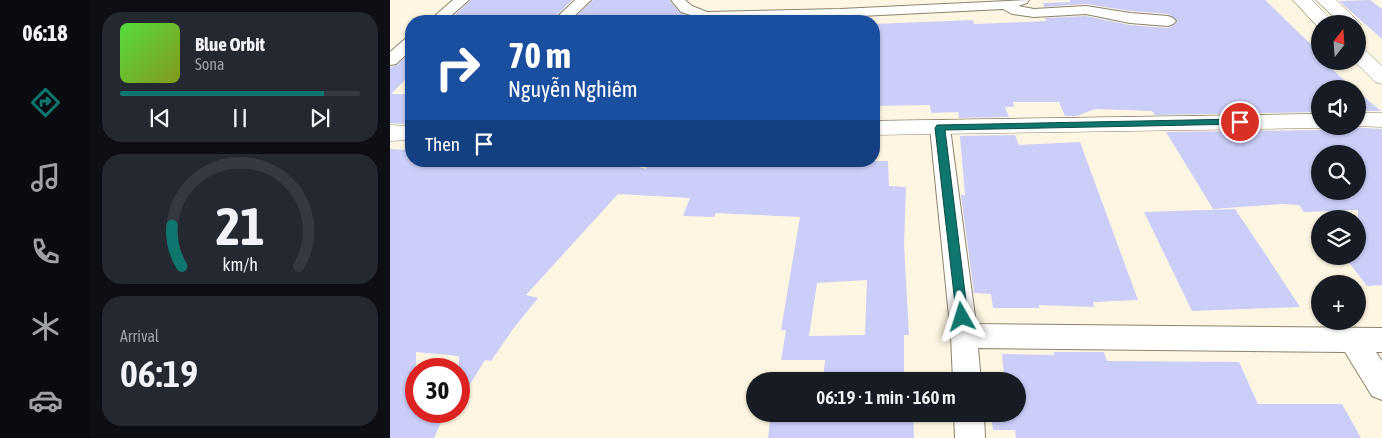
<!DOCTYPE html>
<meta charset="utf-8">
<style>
body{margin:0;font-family:"Asap Condensed",sans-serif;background:#242831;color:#f1f3f6;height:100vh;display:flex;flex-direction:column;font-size:19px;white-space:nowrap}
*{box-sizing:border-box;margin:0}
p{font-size:16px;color:#9ea1a6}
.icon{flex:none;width:28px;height:28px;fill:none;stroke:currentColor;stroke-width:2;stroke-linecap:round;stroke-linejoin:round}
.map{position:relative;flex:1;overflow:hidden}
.side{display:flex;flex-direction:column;gap:12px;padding:12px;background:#0d0f14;width:300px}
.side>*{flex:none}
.top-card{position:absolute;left:15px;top:15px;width:475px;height:152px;border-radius:20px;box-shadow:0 1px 4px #0004;background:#1a4fa0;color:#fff;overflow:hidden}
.needle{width:32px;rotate:17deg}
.fabs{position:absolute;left:921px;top:15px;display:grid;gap:10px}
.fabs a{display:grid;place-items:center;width:55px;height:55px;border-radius:50%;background:#171b24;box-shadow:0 1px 4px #0004;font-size:25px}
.speed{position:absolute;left:15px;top:358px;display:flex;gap:10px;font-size:25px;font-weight:700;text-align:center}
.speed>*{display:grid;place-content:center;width:65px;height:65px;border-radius:50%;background:#171b24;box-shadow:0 1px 4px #0004;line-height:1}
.speed .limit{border:8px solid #d22;background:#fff;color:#111}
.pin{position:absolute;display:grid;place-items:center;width:42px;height:42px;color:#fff;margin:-21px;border:2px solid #fff;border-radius:50%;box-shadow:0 1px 5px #0007}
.me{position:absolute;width:55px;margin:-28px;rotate:354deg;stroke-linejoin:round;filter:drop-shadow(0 0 4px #0008)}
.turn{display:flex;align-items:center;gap:18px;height:105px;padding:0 20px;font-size:22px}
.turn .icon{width:65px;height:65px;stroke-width:2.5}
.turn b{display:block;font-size:35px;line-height:42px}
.then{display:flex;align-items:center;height:48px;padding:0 20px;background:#0003;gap:10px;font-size:19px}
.big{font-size:38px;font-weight:600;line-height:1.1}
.side .widget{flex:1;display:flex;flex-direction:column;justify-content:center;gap:8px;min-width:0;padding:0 18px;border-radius:20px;background:#242831}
.side .dial{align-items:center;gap:0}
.dial svg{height:130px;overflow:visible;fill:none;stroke:#363941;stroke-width:7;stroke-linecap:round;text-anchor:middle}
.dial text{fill:#f1f3f6;stroke:none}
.song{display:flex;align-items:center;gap:15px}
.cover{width:60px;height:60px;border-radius:8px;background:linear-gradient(135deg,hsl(110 70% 55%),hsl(70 70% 35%))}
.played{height:5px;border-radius:2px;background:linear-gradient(90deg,#0f766e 85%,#363941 85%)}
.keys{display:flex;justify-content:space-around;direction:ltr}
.trip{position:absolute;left:356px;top:372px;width:280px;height:50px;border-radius:25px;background:#171b24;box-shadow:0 1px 4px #0004;font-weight:600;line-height:50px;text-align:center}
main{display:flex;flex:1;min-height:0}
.dock{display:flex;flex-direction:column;width:90px;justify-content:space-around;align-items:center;background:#090b0e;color:#9ea1a6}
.dock .icon{width:35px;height:35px}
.dock .on{color:#0f766e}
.dock b{font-size:22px;color:#f1f3f6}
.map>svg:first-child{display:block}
</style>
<main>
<nav class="dock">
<b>06:18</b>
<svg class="icon on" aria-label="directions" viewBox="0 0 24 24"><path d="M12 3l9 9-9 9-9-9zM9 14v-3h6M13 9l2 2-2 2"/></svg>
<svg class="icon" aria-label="music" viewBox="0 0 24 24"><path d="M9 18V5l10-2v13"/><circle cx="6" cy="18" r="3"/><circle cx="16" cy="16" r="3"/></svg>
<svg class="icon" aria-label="phone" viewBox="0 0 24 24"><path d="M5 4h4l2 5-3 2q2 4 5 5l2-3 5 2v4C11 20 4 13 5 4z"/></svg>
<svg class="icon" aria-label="climate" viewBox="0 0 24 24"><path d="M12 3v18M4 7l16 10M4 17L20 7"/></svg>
<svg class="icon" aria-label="car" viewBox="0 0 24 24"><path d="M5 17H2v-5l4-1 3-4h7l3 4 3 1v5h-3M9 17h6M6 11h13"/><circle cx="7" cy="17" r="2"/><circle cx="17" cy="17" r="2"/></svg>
</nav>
<section class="side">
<div class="widget">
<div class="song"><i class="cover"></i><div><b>Blue Orbit</b><p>Sona</p></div></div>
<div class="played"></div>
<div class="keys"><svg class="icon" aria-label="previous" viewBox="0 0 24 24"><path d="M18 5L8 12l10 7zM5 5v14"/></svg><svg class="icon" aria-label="pause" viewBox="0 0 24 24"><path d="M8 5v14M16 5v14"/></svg><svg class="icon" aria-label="next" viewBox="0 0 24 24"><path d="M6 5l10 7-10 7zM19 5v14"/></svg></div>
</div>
<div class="widget dial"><svg viewBox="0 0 100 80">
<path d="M14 69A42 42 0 1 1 86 69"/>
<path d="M14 69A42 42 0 0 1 8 44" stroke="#0f766e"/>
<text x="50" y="56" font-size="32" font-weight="700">21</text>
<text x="50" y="72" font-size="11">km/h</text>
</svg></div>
<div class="widget"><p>Arrival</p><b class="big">06:19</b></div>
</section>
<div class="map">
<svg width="992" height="438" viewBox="0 0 992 438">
<rect width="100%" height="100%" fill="#fef6e2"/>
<g fill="#cacef8" fill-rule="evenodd">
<path d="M81 0H182L161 21 59 20Z"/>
<path d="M203 0H279L290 13 301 17V21H181Z"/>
<path d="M680 0H875L930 53V61H933L964 89H930V112L765 115 762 111 705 109 687 116H675L669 102H623L624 107H615L619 117 569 118 568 112 541 113 540 105 484 106V24L583 20 584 24 657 21 655 18 696 16 740 25 778 28 784 25 788 21 778 14 740 11 696 4 654 7 653 3 680 2Z"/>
<path d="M980 0 992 9V39L949 1Z"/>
<path d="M21 52V74L1 94H21V119L17 124 0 123V67L7 65Z"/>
<path d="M968 92 991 111H968Z"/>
<path d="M939 126 992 129V285L977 286 954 256H968V210L914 212 909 205 892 204 823 209 776 132 930 130ZM930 154H968V191H930Z"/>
<path d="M625 135 629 145 690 142 748 300 703 302 704 307 649 305V308H603L601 294 584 293 571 195H575L570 136Z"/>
<path d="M0 149 21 150V161H225L256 169 260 161H498L499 186 516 187 514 245 519 335H514V378L520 377 521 381H433L435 360H391L396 330H391L410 217 326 213 324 217 293 216 300 198 228 194 136 295 148 298 123 329 101 361 95 360 69 402V356L26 352V411H56L44 438H0ZM477 280 475 335 419 336 427 283Z"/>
<path d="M845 209 872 249 910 307 802 311 754 212Z"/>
<path d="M664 352H714L717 361 849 362 868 404H952L971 438H626L625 430H603L601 414H628V381H598L597 376H614L612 354 664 355Z"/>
<path d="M381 414H523L524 438H378Z"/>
</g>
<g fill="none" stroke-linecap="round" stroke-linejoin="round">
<defs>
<g id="street">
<path d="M63 0H79L55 21H39Z"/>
<path d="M185 0H201L179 21H163Z"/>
<path d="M281 0H295L302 6 317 12 450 9 639 0 637 3 628 6 644 9 696 6 740 13 778 16 783 18 786 21 783 24 778 26 740 23 696 14 644 17 622 14 613 9 450 17 317 20 291 12Z"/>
<path d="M21 37V50L6 64 0 65V52L15 39Z"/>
<path d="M550 122 557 124 560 128 586 324 992 328V352H986L992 361V400L982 396 955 352 588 348 591 381H563L561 336 540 128 543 124Z"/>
<path d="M564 414H594L595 438H565Z"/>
</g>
<g id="secondary">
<path d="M903 0H922L945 24H930L929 28Z"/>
<path d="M926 0H946L971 24 968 28V24H951Z"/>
<path d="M968 48 975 50 992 66V84L985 82 964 61H968Z"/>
<path d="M968 113H992V127L964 126H968Z"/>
<path d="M930 114V126H937L930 128 484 135V121Z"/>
<path d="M0 125 21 126V140L0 141Z"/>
</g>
</defs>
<use href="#street" stroke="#8c836c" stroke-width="2"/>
<use href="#secondary" stroke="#8c836c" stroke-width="1"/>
<use href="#street" fill="#fff" fill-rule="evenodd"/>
<use href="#secondary" fill="#fff" fill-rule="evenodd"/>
</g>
<path fill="#0f766e" stroke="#0a4d48" d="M850 119 853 120V124L555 130 578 317 576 321 572 323 567 321 545 128 547 125Z"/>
</svg>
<div class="fabs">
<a><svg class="needle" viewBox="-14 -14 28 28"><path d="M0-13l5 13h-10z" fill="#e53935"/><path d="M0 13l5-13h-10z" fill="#9ea1a6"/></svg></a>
<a><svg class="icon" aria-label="sound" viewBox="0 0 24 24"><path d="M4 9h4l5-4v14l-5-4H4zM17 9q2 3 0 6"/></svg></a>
<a><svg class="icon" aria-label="search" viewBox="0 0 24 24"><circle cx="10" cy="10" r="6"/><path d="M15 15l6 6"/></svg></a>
<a><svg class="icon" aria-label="layers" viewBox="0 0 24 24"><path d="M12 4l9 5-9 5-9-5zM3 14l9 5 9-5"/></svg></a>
<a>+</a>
</div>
<div class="speed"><div class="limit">30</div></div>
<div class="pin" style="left:850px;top:122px;background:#d93025"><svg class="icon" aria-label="arrive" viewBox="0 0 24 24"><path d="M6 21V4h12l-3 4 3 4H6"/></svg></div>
<svg class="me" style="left:572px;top:317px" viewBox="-20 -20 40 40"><path d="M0-17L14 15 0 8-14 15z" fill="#0f766e" stroke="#fff" stroke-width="4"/></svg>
<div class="trip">06:19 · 1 min · 160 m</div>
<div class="top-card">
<div class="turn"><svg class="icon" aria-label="right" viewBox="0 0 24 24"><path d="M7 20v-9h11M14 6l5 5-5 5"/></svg><div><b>70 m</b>Nguyễn Nghiêm</div></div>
<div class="then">Then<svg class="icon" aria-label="arrive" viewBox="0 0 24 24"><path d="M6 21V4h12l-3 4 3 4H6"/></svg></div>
</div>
</div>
</main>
